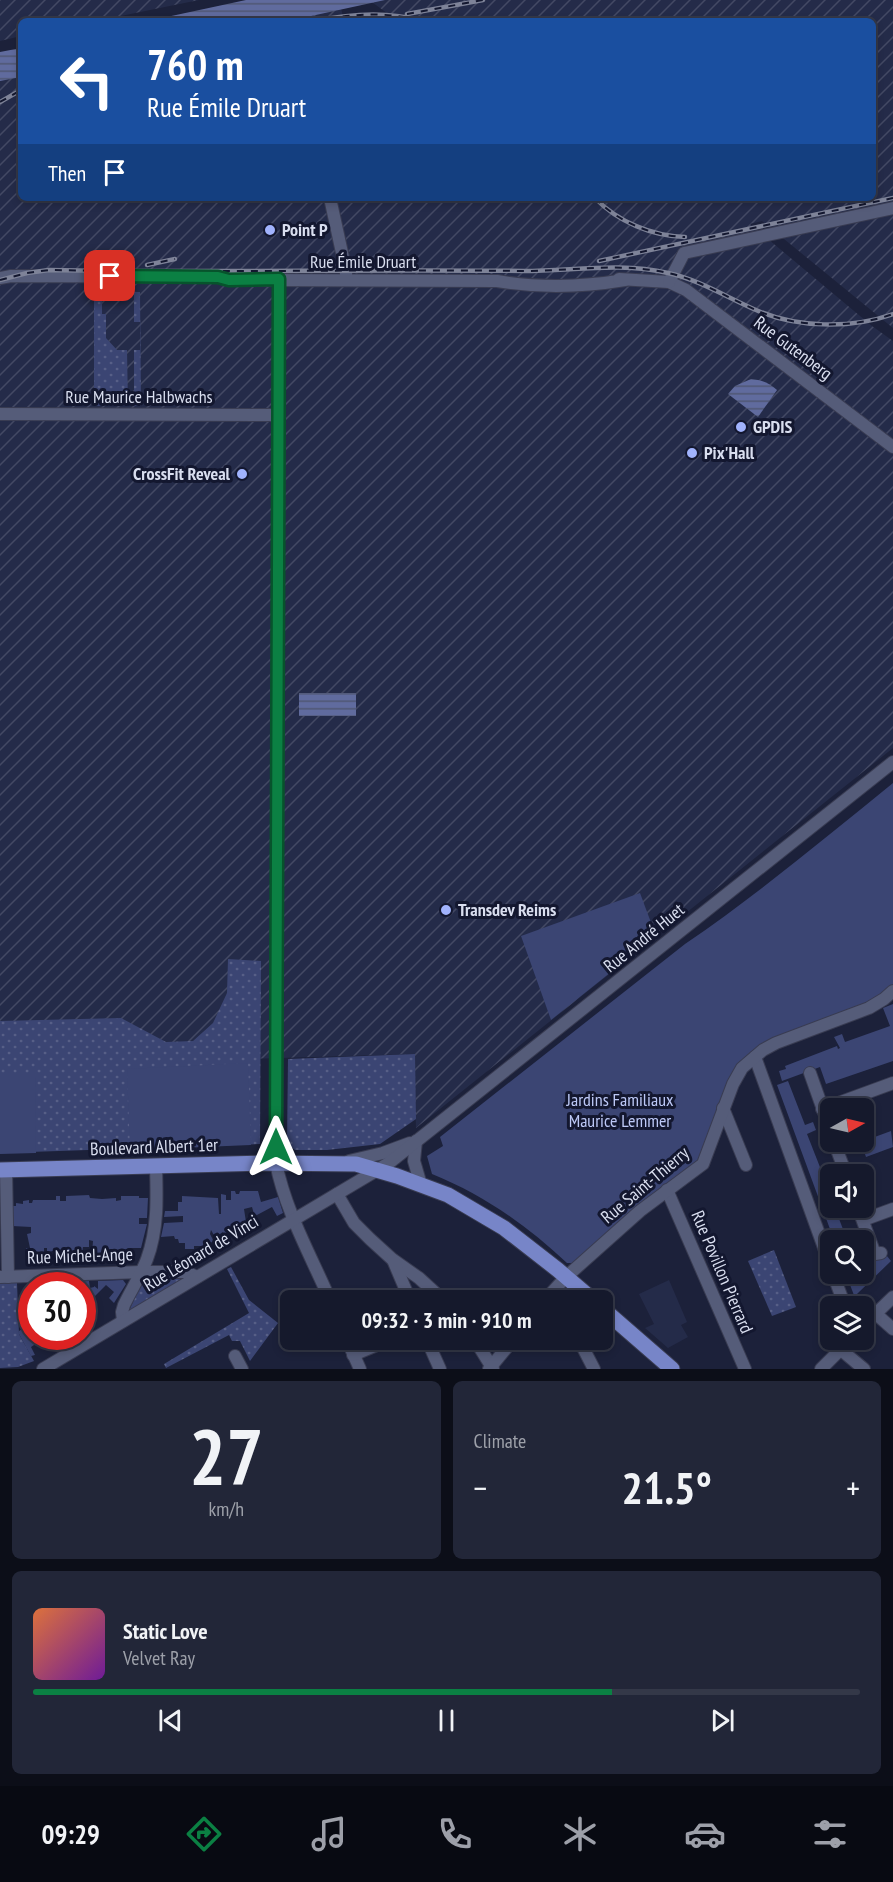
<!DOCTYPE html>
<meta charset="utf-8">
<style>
body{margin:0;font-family:"PT Sans Narrow",sans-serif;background:#222638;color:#f1f3f6;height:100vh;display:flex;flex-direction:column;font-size:22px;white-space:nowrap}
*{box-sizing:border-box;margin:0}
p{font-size:20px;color:#9da0a9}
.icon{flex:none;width:33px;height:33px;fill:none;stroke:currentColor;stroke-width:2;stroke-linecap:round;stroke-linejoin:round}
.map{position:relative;height:1369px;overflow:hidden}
.sheet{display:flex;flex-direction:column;gap:12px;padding:12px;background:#0c0e18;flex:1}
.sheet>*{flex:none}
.top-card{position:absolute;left:18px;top:18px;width:858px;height:183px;border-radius:9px;box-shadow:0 3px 9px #0003,0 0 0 2px #343848;background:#1a4fa0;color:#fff;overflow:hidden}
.needle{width:39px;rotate:82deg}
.fabs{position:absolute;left:820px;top:1098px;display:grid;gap:12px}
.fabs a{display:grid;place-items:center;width:54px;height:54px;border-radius:9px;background:#15192c;box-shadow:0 3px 9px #0003,0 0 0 2px #343848;font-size:30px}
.speed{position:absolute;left:18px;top:1272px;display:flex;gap:12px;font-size:30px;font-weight:700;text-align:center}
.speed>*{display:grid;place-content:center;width:78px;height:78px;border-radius:50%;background:#15192c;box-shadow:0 3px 9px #0003,0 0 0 2px #343848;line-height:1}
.speed .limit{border:9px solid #d22;background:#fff;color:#111}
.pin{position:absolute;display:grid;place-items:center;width:51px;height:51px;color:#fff;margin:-26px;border-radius:12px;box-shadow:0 3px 9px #0006}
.me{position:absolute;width:66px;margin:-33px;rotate:0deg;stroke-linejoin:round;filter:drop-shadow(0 0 4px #0008)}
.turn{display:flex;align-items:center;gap:21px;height:126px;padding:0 30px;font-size:27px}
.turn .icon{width:78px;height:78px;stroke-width:2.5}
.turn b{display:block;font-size:42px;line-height:51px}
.then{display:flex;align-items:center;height:57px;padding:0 30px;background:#0003;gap:12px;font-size:22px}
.big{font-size:45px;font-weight:700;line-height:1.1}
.sheet .widget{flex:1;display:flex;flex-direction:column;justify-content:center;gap:9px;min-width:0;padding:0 21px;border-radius:9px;background:#222638}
.sheet .dial{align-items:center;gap:0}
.dial b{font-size:78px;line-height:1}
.song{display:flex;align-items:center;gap:18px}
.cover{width:72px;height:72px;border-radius:9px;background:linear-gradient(135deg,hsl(20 70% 55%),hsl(280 70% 35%))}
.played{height:6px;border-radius:3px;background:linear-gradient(90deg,#0b8043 70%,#343848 70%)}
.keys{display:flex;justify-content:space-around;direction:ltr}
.heat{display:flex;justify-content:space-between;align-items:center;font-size:33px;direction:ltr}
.sheet .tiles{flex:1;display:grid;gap:12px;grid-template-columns:1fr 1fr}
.widget:last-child{grid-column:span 2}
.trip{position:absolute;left:280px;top:1290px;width:333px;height:60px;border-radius:9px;background:#15192c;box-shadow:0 3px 9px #0003,0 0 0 2px #343848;font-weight:700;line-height:60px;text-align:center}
.tab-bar{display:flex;height:96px;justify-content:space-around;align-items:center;background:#080a12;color:#9da0a9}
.tab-bar .icon{width:42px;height:42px}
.tab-bar .on{color:#0b8043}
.tab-bar b{font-size:27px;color:#f1f3f6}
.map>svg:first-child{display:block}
</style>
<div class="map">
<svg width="893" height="1369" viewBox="0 0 893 1369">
<defs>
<pattern id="industrial-furrows" width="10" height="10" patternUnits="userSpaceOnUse" patternTransform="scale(1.5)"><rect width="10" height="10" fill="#242b49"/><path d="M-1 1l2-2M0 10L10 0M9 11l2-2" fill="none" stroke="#434964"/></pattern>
<pattern id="grass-dots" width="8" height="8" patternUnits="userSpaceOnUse" patternTransform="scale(1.5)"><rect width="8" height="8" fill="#3b4573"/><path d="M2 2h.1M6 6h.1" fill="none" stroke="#575f87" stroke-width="1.8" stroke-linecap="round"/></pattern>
<pattern id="water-rules" width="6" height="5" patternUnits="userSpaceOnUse" patternTransform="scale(1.5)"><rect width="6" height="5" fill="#606b9e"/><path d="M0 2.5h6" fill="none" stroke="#505773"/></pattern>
</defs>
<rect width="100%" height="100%" fill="#1c213a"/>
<path fill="#242b49" d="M669 1280 687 1322 681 1325 688 1337 668 1348 645 1328 654 1324 639 1294Z"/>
<g fill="url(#industrial-furrows)">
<path d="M0 0H199L96 21H21V36L0 41Z"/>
<path d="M305 0H339L343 17H368L382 21H206Z"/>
<path d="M369 0H893V328L762 221 750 224 872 326 893 341V748L416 1128 414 1054 0 1066V65L21 60V198H873V21H398Z"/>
</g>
<g fill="url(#grass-dots)">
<path d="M94 291 140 292 141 406H134V350H140V322H134V295H102V314H106V338L117 350H127L128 406H94Z"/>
<path d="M228 959 261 961 260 1144 0 1153V1021L121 1018 166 1042 193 1041 213 1023 227 993Z"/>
<path d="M415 1054 416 1119 380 1144 327 1150H295L287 1144 288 1059Z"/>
<path d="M774 1250 796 1307 772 1316 748 1261Z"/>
<path d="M231 1267 249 1300 278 1323 250 1361 240 1341H232L229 1335 166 1368 164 1364 249 1313 227 1269Z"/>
<path d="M144 1276 184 1278 129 1311Z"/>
<path d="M0 1283H17L19 1334 34 1361 18 1367 0 1368Z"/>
</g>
<g fill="#3b4573">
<path d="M893 783V986L878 999 737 1066 727 1082 700 1159 688 1172 622 1219 573 1263H567C526 1225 484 1195 432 1174L427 1156 443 1146 440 1137 685 944C757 895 825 838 893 783Z"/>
<path d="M640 893 656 936 551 1020 521 936Z"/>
<path d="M893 1004V1061L826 1084 820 1067 782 1081 779 1071 786 1069 785 1066 837 1046 838 1049 840 1048 834 1037 842 1034 845 1042 890 1026 883 1008Z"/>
<path d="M248 1063 251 1145 130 1150 127 1069Z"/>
<path d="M0 1075H35L36 1153 0 1154Z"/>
<path d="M788 1081 805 1125 813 1122 816 1130 807 1134 827 1185 828 1193 825 1194 827 1200 831 1199V1208H835L847 1240H834L777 1085Z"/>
<path d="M891 1131 893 1147 866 1157 861 1142Z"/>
<path d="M231 1191H235L236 1194H239L240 1191H258L261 1202 278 1197 283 1213 277 1216 272 1207 257 1215 254 1214 252 1207 244 1209 246 1222 224 1234 223 1232 215 1237 211 1230 210 1234 214 1242 203 1243V1246H194V1249H185V1243H179L178 1239H175L174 1236 161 1237 164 1223 183 1222V1216L164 1217 165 1211H178V1202H182V1196L218 1198 219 1214H221V1194L226 1195V1200H231Z"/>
<path d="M89 1195 90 1198 102 1199 116 1198V1201L121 1200V1196H139V1198H148L147 1218H139V1224H147L141 1248H128L119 1254 111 1251 110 1254H107L106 1250H102V1254H92L93 1241 89 1240V1247H83L82 1253H64V1249L47 1252V1248H44V1258H26V1248H30L27 1234 31 1233V1227L12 1226V1206H16V1203L23 1204V1201L29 1200V1203H32L33 1200H56V1196H60V1201H66V1196Z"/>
<path d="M887 1256 891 1261 857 1294 869 1307 864 1311V1306H858L846 1274H864V1264Z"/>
<path d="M123 1280 126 1284 114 1303 109 1298 114 1292 106 1285 91 1300 89 1298 86 1301 89 1309 83 1316 82 1286 55 1285H65L66 1282 89 1281 90 1288 94 1287V1286L98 1289V1281Z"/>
<path d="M21 1297 23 1300H30L31 1297 32 1336 49 1337 41 1341 39 1338 36 1340 37 1343 31 1347 35 1355 31 1356 19 1334V1331L27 1326 25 1322 27 1317H22Z"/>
</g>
<g fill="url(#water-rules)">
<path d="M246 0H385L288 21H148Z"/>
<path d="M21 48V77L0 81V52Z"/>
<path d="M751 379C762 380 769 383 777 390L758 417 728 394 735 386Z"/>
<rect x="299" y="693" width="57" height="23"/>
</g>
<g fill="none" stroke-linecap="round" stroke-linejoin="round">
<defs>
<g id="minor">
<path d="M330 198 346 271V280"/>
<path d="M0 278 11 276 218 277 229 280 497 281C538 288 583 287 625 280"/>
<path d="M619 279 669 282 686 290 893 447"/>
<path d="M279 280 276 1163C285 1210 311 1256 330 1300"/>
<path d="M669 282 684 253 893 208"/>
<path d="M0 414 278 415"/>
<path d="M755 1057 831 1267"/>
<path d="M810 1073 831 1132"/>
<path d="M723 1108 746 1165"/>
<path d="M822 1109 893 1083"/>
<path d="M416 1141 414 1161 421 1185"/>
<path d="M834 1142 846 1174"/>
<path d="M349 1161 383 1153 410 1143"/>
<path d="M6 1169 8 1277"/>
<path d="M667 1190 745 1369"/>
<path d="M337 1194 354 1223 370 1239 392 1259 419 1278 443 1300"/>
<path d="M858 1208 875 1254 881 1253"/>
<path d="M863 1220 893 1209"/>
<path d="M393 1260 410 1300"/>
<path d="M833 1274 845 1306"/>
<path d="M0 1277 141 1272H186L197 1277"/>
<path d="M545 1300 566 1277 640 1211 703 1164 733 1084 742 1068 763 1050 776 1043 869 1008 884 999 893 991"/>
<path d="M876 1314 893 1329"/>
<path d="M123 1321 122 1312 124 1305C131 1290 141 1275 147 1259 158 1229 157 1199 156 1167"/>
<path d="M864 1325 893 1297"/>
<path d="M347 1340 360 1369"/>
<path d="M427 1340 440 1369"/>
<path d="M475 1340 493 1369"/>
<path d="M579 1340 594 1369"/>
<path d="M840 1349 864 1369"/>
<path d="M353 1355 389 1340"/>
<path d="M235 1356 242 1369"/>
<path d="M43 1369 389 1163 893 762"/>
<path d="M489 1369 513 1340"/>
<path d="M821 1369 850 1340"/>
</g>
<g id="major">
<path d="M0 1170 264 1163 356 1164 397 1176 448 1195 504 1228 558 1270 593 1300"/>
<path d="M603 1309 672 1369"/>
</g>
</defs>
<use href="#minor" stroke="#393c52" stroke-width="14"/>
<use href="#major" stroke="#393c52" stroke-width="17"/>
<use href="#minor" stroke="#555c79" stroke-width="12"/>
<use href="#major" stroke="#7785c8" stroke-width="15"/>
<defs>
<g id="rail">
<path d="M407 14 483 0"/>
<path d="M315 21C349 14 388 11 422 21"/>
<path d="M0 102 21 90"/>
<path d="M595 198C618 222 652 236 685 237"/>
<path d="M599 261 893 198"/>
<path d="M147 265 175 259"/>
<path d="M0 280 27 273 49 270C207 273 366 269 524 271 573 271 620 262 668 273 700 280 726 297 756 310 796 328 851 329 893 314"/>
</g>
</defs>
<use href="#rail" stroke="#7e8398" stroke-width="4.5"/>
<use href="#rail" stroke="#13172f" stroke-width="2" stroke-dasharray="7" stroke-linecap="butt"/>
</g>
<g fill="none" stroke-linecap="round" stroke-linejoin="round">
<defs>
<path id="route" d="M110 276 218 277 229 280 279 279 276 1147"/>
</defs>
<use href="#route" stroke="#07532c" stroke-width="15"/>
<use href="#route" stroke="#0b8043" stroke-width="10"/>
</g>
<g fill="#a1b3fd" stroke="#13172f" stroke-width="2">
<circle cx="270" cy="230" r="6"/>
<circle cx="741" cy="427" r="6"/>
<circle cx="692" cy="453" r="6"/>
<circle cx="242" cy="474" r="6"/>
<circle cx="446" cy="910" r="6"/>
</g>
<g text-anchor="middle" stroke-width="6" stroke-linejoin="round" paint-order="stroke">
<g font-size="18" font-weight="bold" fill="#d9deef" stroke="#13172f" text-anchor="start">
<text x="282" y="236">Point P</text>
<text x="753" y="433">GPDIS</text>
<text x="704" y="459">Pix'Hall</text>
<text x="230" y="480" text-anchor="end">CrossFit Reveal</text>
<text x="458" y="916">Transdev Reims</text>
</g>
<g font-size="18" fill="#d9deef" stroke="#13172f">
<text x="363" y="268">Rue Émile Druart</text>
<text transform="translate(793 348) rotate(37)" y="6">Rue Gutenberg</text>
<text x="139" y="403">Rue Maurice Halbwachs</text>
<text transform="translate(644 938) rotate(-39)" y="6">Rue André Huet</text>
<text transform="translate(154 1147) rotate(-2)" y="6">Boulevard Albert 1er</text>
<text transform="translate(645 1185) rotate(-40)" y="6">Rue Saint-Thierry</text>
<text transform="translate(201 1253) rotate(-31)" y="6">Rue Léonard de Vinci</text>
<text transform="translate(80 1256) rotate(-2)" y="6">Rue Michel-Ange</text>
<text transform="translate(722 1272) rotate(67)" y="6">Rue Povillon Pierrard</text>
</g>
<g font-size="18" fill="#bdc9f7" stroke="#13172f">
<text x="620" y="1106">Jardins Familiaux<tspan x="620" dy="21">Maurice Lemmer</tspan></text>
</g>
</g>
</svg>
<div class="fabs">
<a><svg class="needle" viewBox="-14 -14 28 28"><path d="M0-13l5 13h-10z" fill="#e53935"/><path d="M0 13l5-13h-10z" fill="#9da0a9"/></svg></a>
<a><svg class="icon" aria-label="sound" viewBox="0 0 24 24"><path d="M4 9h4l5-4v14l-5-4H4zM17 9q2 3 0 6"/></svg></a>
<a><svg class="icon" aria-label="search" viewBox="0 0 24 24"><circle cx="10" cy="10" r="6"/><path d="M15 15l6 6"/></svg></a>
<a><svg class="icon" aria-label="layers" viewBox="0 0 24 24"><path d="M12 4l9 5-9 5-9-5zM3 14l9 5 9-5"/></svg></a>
</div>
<div class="speed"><div class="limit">30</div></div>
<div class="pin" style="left:110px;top:276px;background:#d93025"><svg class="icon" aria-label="arrive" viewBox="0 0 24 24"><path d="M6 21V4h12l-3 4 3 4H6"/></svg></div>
<svg class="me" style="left:276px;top:1147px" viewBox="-20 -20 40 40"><path d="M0-17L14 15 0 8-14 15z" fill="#0b8043" stroke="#fff" stroke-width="4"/></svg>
<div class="trip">09:32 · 3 min · 910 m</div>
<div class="top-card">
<div class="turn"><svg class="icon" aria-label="left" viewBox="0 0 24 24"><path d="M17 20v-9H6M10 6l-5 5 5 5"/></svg><div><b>760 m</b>Rue Émile Druart</div></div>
<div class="then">Then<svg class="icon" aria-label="arrive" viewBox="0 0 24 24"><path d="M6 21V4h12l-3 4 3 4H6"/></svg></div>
</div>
</div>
<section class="sheet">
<div class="tiles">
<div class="widget dial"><b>27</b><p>km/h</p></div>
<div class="widget"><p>Climate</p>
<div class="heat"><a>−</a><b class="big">21.5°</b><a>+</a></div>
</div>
<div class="widget">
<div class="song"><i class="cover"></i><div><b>Static Love</b><p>Velvet Ray</p></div></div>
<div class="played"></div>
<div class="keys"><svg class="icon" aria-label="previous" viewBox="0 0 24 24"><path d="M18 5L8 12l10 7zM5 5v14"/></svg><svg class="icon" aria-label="pause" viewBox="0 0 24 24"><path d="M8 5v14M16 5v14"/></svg><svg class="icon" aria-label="next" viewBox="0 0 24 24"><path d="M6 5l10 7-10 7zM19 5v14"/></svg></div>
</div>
</div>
</section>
<nav class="tab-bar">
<b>09:29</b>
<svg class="icon on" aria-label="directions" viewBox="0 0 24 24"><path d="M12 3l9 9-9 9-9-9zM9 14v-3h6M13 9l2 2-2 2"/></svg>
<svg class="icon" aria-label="music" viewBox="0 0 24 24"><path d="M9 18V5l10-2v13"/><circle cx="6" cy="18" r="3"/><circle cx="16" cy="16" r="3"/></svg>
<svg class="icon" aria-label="phone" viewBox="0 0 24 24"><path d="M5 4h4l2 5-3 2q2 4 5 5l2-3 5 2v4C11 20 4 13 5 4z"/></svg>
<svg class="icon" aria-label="climate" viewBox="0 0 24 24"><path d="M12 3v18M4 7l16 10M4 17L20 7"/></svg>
<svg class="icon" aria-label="car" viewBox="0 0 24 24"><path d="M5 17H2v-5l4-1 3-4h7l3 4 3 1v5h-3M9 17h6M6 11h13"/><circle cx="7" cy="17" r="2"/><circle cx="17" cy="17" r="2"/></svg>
<svg class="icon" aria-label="filters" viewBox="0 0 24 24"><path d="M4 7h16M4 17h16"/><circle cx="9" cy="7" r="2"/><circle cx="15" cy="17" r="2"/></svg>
</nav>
